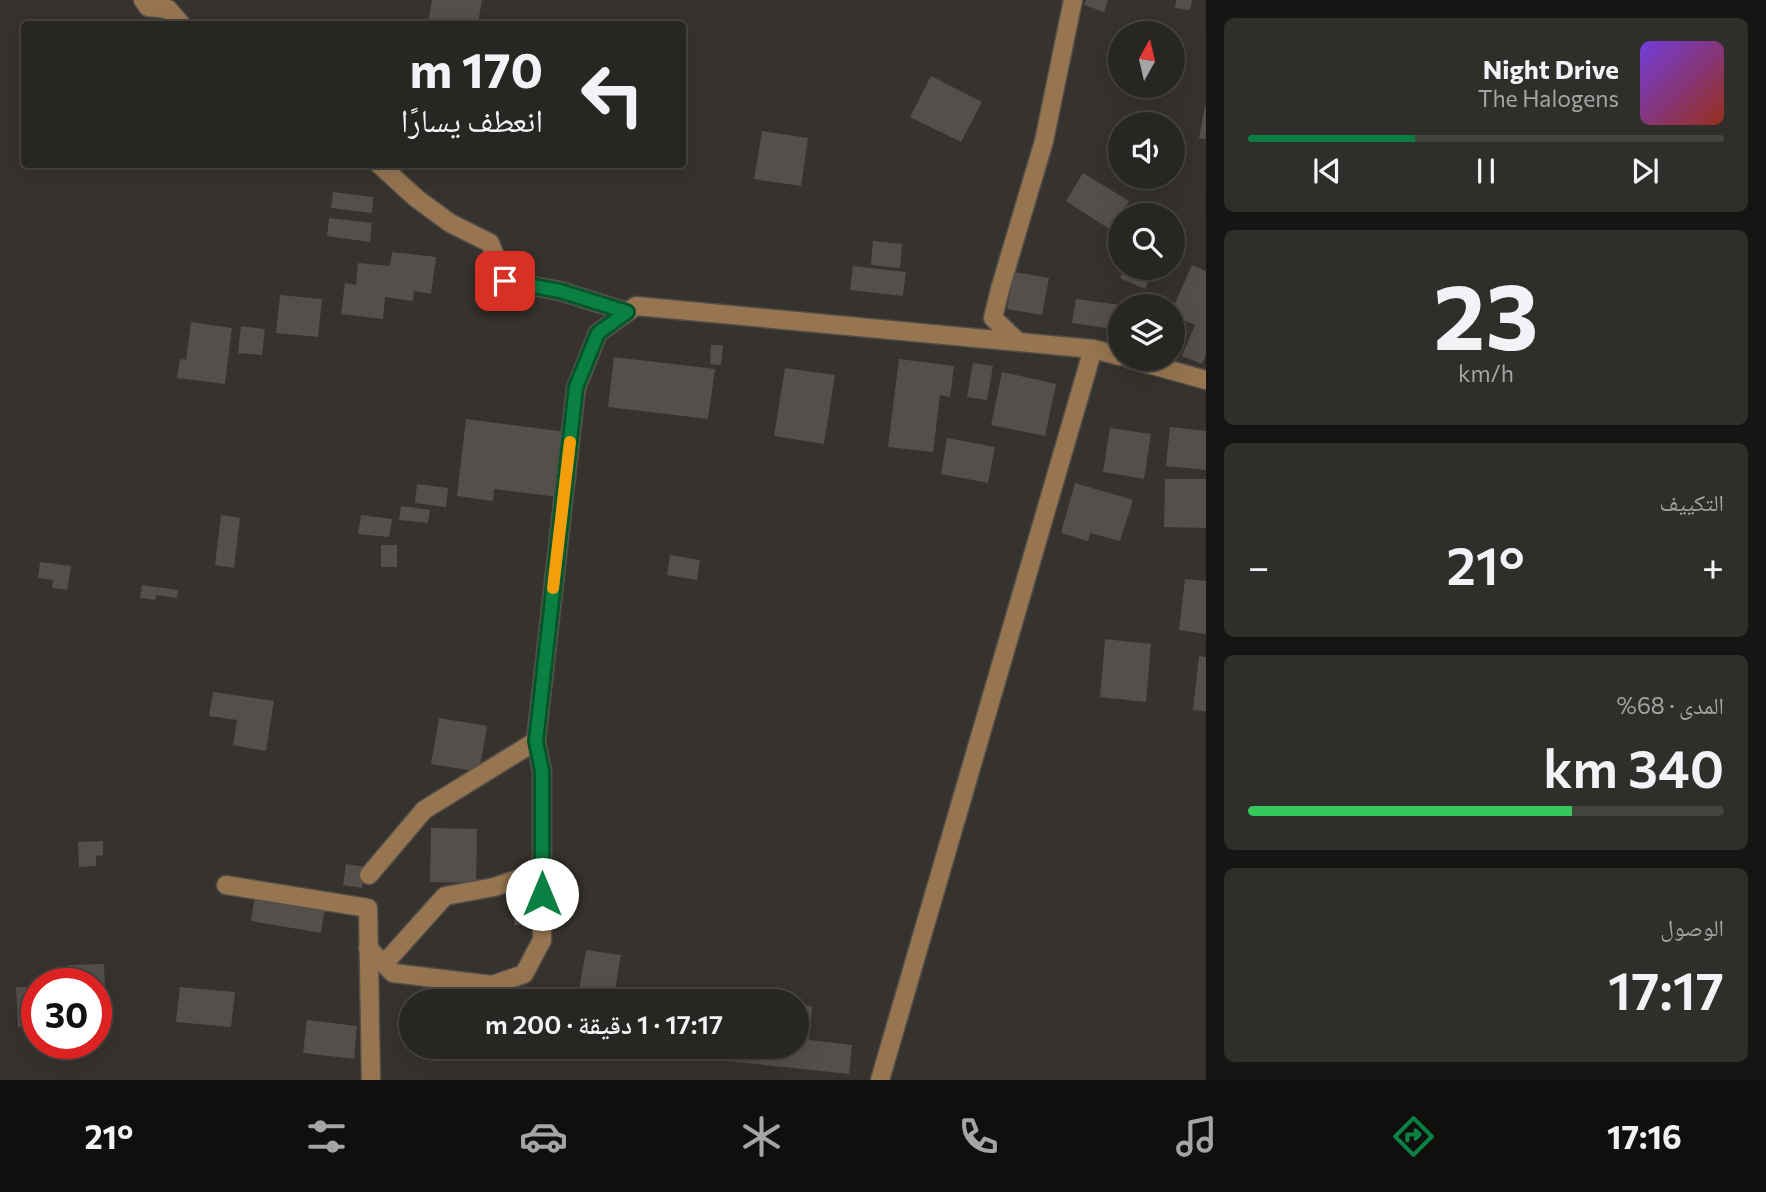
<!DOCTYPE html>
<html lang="ar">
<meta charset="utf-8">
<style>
body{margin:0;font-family:Commissioner,"Noto Naskh Arabic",sans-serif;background:#302e2a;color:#f1f3f6;direction:rtl;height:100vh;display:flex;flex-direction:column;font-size:26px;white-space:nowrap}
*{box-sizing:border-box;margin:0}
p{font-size:23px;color:#a5a5a5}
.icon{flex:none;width:38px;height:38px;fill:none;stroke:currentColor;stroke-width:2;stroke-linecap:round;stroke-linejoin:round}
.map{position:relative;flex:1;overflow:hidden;direction:ltr}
.panel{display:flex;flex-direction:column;gap:18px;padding:18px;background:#161513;width:560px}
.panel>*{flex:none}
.hud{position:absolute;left:21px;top:21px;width:665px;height:147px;border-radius:7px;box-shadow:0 7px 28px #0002,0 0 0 2px #444340;direction:rtl;background:#282622;color:#f1f3f6;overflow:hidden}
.needle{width:46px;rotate:8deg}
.buttons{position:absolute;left:1108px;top:21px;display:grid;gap:14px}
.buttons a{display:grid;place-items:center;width:77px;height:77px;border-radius:50%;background:#282622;box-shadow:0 7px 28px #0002,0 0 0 2px #444340;font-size:35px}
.speed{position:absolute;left:21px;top:968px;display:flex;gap:14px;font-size:35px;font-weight:700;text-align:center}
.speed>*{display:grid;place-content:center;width:91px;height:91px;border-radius:50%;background:#282622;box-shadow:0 7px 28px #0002,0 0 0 2px #444340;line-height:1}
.speed .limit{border:10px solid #d22;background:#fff;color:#111}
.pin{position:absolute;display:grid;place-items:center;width:60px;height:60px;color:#fff;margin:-30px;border-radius:14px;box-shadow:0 4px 10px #0006}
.me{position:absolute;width:77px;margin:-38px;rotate:0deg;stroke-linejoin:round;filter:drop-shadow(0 0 5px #0008)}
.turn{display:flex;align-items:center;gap:24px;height:147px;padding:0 28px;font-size:32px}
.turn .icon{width:91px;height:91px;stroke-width:2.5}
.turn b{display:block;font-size:49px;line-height:60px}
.big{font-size:52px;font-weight:600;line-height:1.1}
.panel .card{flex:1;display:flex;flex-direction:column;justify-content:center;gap:10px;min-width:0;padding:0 24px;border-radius:10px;background:#302e2a}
.panel .dial{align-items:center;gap:0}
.dial b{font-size:91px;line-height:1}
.song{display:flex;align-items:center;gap:21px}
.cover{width:84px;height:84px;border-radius:10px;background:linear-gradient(135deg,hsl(260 70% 55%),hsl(10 70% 35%))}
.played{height:7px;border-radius:4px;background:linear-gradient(90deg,#0b8043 35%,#444340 35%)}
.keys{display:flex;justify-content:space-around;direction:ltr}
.heat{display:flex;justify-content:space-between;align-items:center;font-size:38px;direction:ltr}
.charge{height:10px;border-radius:5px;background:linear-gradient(90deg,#34c759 68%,#444340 0)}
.trip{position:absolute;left:399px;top:989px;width:410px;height:70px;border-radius:35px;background:#282622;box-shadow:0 7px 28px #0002,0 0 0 2px #444340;font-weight:600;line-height:70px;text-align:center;direction:rtl}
.dock{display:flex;height:112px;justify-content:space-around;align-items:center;background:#100f0e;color:#a5a5a5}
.dock .icon{width:49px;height:49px}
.dock .on{color:#0b8043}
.dock b{font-size:32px;color:#f1f3f6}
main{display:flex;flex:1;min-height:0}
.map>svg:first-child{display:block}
</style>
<main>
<section class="panel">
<div class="card">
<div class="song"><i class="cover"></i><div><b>Night Drive</b><p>The Halogens</p></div></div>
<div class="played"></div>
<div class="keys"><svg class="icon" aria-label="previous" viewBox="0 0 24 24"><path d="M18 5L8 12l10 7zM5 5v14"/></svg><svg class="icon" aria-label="pause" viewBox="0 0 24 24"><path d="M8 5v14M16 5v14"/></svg><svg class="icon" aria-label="next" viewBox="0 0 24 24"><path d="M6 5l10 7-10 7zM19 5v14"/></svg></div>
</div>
<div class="card dial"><b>23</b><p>km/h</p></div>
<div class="card"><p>التكييف</p>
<div class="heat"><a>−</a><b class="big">21°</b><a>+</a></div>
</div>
<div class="card"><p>المدى · 68%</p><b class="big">340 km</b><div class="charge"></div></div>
<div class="card"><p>الوصول</p><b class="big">17:17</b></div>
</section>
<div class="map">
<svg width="1206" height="1080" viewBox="0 0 1206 1080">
<rect width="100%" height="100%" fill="#36322d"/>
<g fill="#544f4a">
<path d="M432 0H482L478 24H428Z"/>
<path d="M1086 0H1108L1104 12 1084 5Z"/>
<path d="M1176 0H1192L1190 10 1175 8Z"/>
<path d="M931 76 982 102 961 142 910 117Z"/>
<path d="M1205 106H1206V139L1199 138Z"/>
<path d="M762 131 808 138 801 186 754 179Z"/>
<path d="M1083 173 1129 201 1111 230 1066 201Z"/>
<path d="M333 192 373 197 372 213 331 208Z"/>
<path d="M329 218 372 223 370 242 327 236Z"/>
<path d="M873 241 902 244 900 268 871 265Z"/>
<path d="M392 252 436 257 431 294 414 291 413 301 385 297 383 319 341 314 345 283 356 285 358 263 390 266Z"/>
<path d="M1192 265 1206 271V355L1202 364 1182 356 1195 325 1172 315V310Z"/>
<path d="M853 266 906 272 903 296 850 290Z"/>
<path d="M1124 268H1154L1145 289 1120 278Z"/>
<path d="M1014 272 1049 278 1042 315 1007 309Z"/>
<path d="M280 295 322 299 318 337 276 333Z"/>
<path d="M1076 299 1120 305V330L1072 323Z"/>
<path d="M191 322 232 328 225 384 177 378 180 359 186 360Z"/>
<path d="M241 326 265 329 262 355 238 353Z"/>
<path d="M711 345H723L721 365 710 364Z"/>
<path d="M614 357 715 369 708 419 608 407Z"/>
<path d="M899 359 954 366 950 397 940 395 933 452 888 447Z"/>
<path d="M973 363 993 366 987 400 967 397Z"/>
<path d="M785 368 835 375 824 444 774 436Z"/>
<path d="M1002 372 1056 384 1045 436 991 425Z"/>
<path d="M466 419 567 432 559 497 494 489 493 501 457 496Z"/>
<path d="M1170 427 1206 431V470L1166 466Z"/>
<path d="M1110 428 1151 434 1144 479 1103 472Z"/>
<path d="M947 438 995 447 988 483 941 474Z"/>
<path d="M1165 479H1206V528L1164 527Z"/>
<path d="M1075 483 1133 500 1120 541 1090 533 1088 541 1061 533Z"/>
<path d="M417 484 448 488 446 507 415 503Z"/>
<path d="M401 506 430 510 428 523 399 520Z"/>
<path d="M221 515 240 518 234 568 215 565Z"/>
<path d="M361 515 392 519 389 537 358 534Z"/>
<rect x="381" y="545" width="16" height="22"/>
<path d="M670 555 700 560 697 580 667 575Z"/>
<path d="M40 562 71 566 67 590 52 588 53 580 38 578Z"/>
<path d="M1185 579 1206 581V634L1179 630Z"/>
<path d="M142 585 178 590 177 598 156 595 155 600 140 598Z"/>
<path d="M1105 639 1151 644 1146 702 1100 697Z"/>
<path d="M1199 656 1206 657V711L1193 710Z"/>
<path d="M213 692 274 701 266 751 233 745 237 720 209 716Z"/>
<path d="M439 718 487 726 479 772 431 764Z"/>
<path d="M431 828 477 829 476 883 430 882Z"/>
<path d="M103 841V855L96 856V866L79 867 78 842Z"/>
<path d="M346 864 365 867 362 888 343 885Z"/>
<rect x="514" y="887" width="17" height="38"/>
<path d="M255 895 325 906 321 933 251 921Z"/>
<path d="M586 950 621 955 613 1001H577Z"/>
<path d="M104 964 107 1038 96 1039V984H69L68 965Z"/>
<path d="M16 987H37V1026L18 1027Z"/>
<path d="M180 987 235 992 231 1027 176 1022Z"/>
<path d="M796 1005 812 1006 809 1040 852 1045 849 1074 700 1058 701 1051 776 1059 777 1046H796Z"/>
<path d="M307 1020 357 1026 354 1059 303 1053Z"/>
</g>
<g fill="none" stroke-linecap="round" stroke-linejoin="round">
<defs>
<g id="minor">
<path d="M143 0 148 7 168 9 181 24"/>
<path d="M379 164 416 198 450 223 490 243 505 281 560 291 627 312"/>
<path d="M1017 341 993 318 1000 289 1044 141 1073 0"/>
<path d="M1130 359 1206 380"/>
<path d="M369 875 424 810 536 741"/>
<path d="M226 885 368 908 371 1080"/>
<path d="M368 948 393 973 492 985 524 974 542 940V771L536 741 576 388 598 333 636 306 1093 349 1120 356"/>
<path d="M384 964 445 896 494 887 542 871"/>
<path d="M880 1080 1093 349"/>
</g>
</defs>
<use href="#minor" stroke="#514e49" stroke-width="21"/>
<use href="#minor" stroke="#977550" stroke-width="18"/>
</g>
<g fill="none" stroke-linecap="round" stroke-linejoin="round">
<defs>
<path id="route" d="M505 281 560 291 627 312 598 333 576 387 536 741 542 771V894"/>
</defs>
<use href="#route" stroke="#07532c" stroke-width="18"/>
<use href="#route" stroke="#0b8043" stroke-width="12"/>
<path stroke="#f59e0b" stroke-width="12" d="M553 588 570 442"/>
</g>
</svg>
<div class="buttons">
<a><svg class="needle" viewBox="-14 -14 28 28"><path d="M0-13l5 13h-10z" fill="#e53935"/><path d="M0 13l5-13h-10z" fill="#a5a5a5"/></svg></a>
<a><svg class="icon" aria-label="sound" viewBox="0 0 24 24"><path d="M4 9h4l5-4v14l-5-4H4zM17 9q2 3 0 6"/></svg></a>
<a><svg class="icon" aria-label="search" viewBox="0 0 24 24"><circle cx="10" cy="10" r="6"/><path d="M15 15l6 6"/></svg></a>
<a><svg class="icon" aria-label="layers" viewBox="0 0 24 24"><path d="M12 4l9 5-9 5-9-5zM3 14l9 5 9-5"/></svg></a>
</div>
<div class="speed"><div class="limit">30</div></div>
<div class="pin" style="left:505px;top:281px;background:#d93025"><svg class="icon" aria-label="arrive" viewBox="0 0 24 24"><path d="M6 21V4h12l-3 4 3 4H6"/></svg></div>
<svg class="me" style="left:542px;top:894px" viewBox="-20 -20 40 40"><circle r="19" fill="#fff"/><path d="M0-13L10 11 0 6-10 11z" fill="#0b8043"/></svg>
<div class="trip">17:17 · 1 دقيقة · 200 m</div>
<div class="hud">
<div class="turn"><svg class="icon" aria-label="left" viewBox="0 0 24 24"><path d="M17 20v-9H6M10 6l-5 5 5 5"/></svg><div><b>170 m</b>انعطف يسارًا</div></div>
</div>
</div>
</main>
<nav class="dock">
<b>17:16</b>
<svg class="icon on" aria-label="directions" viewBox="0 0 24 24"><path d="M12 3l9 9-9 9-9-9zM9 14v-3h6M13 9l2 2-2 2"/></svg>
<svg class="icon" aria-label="music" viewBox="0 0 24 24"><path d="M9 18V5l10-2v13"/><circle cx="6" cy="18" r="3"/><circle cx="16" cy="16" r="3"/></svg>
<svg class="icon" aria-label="phone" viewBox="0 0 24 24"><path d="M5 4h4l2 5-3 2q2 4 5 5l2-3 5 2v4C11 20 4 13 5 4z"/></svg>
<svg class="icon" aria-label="climate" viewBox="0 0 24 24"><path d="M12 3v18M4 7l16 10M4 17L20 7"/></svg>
<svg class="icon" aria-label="car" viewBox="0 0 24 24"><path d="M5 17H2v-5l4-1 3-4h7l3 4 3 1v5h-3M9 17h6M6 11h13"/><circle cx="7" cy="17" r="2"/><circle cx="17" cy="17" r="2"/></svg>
<svg class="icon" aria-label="filters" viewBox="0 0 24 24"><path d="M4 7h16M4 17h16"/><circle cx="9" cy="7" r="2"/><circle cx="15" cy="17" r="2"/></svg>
<b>21°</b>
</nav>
